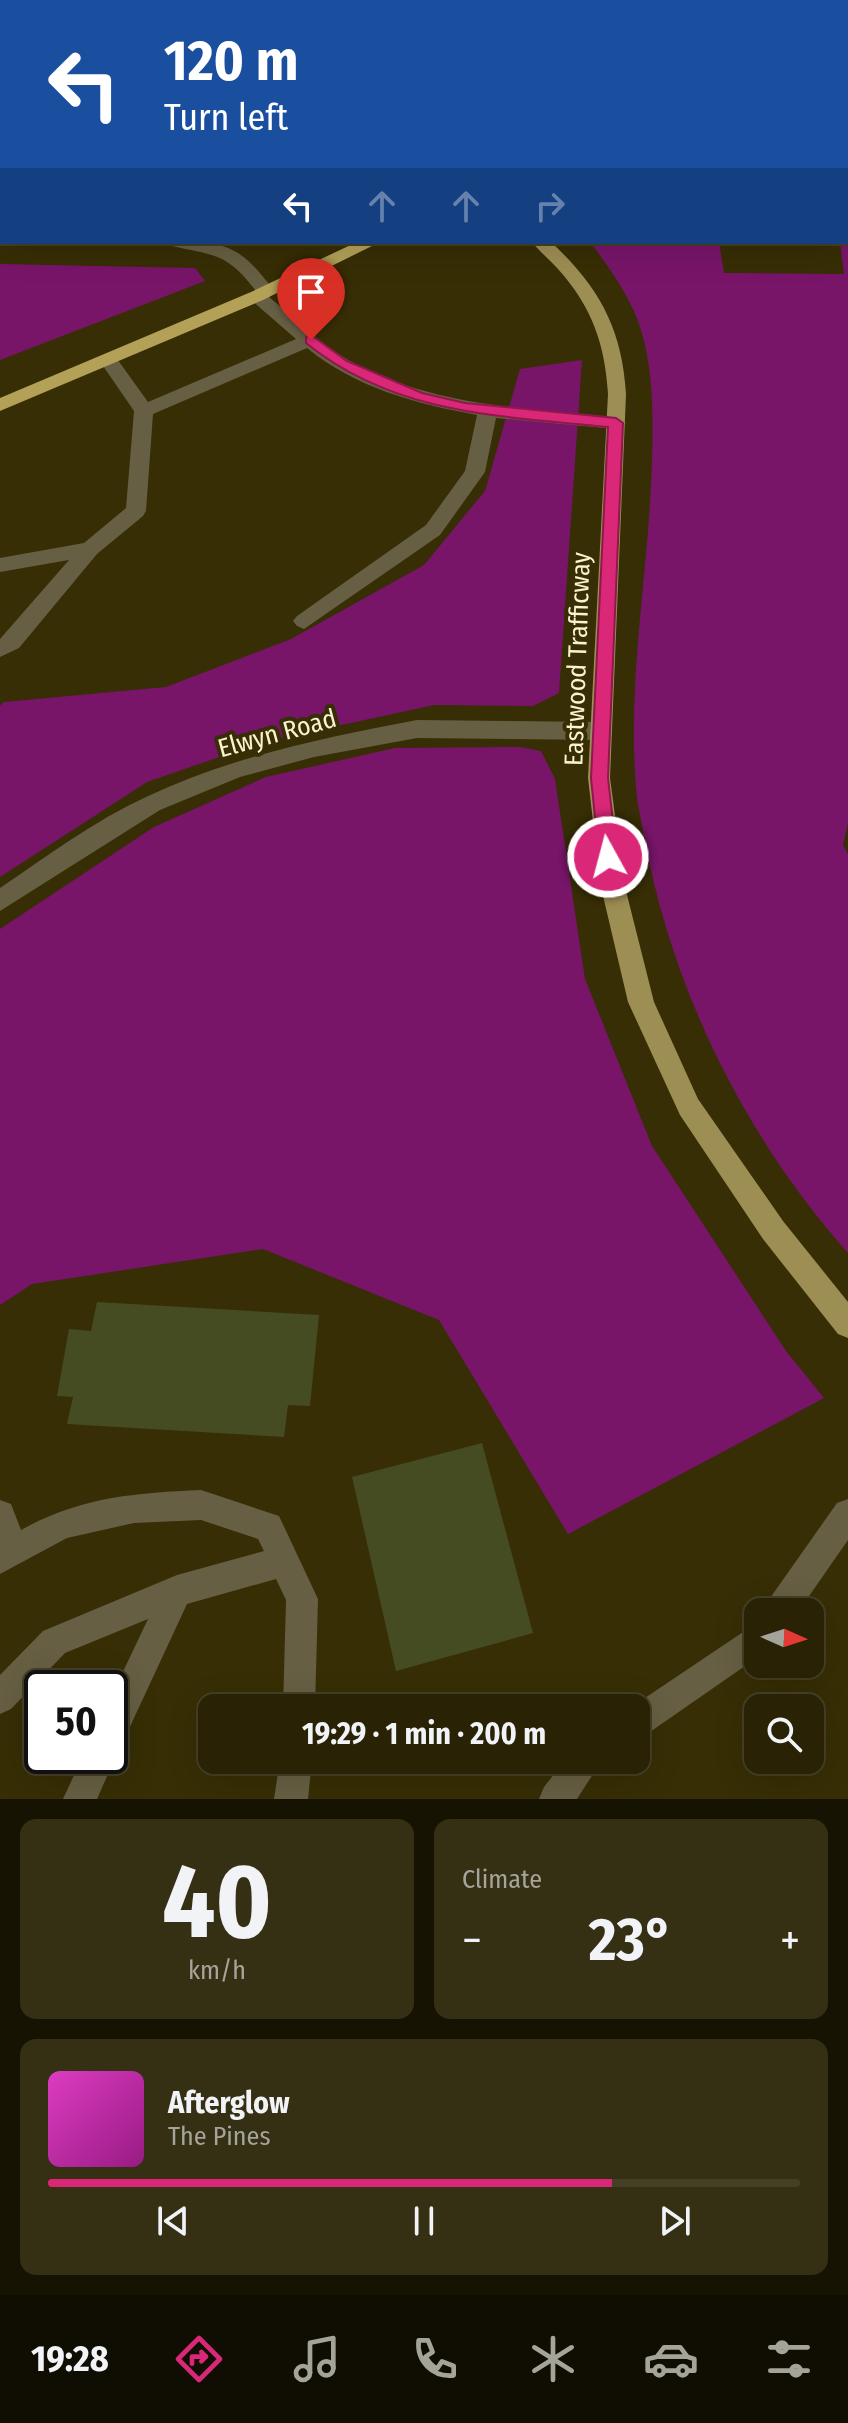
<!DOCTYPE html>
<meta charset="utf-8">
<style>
body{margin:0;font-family:"Fira Sans Condensed",sans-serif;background:#352f13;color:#f1f3f6;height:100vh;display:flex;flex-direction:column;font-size:30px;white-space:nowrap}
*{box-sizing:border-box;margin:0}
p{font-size:26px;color:#a5a49a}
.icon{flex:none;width:44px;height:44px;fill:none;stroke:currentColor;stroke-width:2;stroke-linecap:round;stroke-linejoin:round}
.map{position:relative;height:1799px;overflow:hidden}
.details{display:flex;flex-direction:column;gap:20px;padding:20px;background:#171302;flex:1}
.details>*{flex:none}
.top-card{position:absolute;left:0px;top:0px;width:848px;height:244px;box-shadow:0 8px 32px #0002,0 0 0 2px #453f26;background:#1a4fa0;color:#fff;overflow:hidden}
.needle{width:52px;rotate:93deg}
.buttons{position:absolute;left:744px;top:1598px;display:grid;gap:16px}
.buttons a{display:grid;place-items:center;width:80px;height:80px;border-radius:16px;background:#292204;box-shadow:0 8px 32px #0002,0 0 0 2px #453f26;font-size:40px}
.speed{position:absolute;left:24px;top:1670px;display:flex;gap:16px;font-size:40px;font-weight:700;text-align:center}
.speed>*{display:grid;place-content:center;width:104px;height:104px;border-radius:50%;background:#292204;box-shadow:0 8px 32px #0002,0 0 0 2px #453f26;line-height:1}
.speed .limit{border:4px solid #111;border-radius:12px;background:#fff;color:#111}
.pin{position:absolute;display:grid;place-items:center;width:68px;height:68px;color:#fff;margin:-82px -34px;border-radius:50% 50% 50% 0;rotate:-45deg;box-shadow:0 0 8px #0007}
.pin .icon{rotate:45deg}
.me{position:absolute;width:88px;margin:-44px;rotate:353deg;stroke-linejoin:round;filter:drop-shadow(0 0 6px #0008)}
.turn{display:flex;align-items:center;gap:28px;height:168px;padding:0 32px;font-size:36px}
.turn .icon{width:104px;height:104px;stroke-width:2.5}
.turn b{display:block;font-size:56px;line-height:68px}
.lanes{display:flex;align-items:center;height:76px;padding:0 32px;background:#0003;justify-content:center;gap:40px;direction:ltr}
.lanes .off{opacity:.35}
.big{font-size:60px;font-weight:700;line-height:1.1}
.details .tile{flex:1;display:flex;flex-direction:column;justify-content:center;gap:12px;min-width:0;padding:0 28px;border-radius:16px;background:#352f13}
.details .dial{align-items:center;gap:0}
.dial b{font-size:104px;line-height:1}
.song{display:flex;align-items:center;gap:24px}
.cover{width:96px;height:96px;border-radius:12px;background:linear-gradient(135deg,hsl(310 70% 55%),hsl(310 70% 35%))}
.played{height:8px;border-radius:4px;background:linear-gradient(90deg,#db2777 75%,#453f26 75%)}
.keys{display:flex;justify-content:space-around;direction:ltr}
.heat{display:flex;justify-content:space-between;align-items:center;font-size:44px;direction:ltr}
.details .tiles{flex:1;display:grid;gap:20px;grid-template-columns:1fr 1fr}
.tile:last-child{grid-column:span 2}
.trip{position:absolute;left:198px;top:1694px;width:452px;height:80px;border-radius:16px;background:#292204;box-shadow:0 8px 32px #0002,0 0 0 2px #453f26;font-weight:700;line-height:80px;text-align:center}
.tab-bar{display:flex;height:128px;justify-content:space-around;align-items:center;background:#100e02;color:#a5a49a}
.tab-bar .icon{width:56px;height:56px}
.tab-bar .on{color:#db2777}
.tab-bar b{font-size:36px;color:#f1f3f6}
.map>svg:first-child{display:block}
</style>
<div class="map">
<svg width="848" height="1799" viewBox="0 0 848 1799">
<rect width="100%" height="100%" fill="#372e05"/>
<g fill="#781569">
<path d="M0 0H778L2 2V65Z"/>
<path d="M848 159V823L843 845 848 854V1253C746 1138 673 992 645 841 642 823 637 805 636 787 627 679 649 570 652 462 653 417 654 373 641 330 631 297 610 269 590 242H719L724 273 844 274 840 242H846Z"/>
<path d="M0 264 195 268 205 281 0 360Z"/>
<path d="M582 360 559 693 533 706 434 705 263 742 147 782 0 877V706L4 702 166 687 291 639 424 565 485 491 520 369Z"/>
<path d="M520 747 541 751 555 779 585 979 652 1146 786 1351 824 1398 568 1534 439 1320 263 1249 32 1284 0 1305V929L154 827 266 777 395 748Z"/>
</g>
<g fill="#464c21">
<path d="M97 1302 319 1315 310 1406 288 1405 284 1437 67 1424 73 1397 57 1396 69 1329 91 1331Z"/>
<path d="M482 1443 533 1633 396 1671 352 1477Z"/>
</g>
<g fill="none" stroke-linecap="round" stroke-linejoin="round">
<g fill="#665f43" fill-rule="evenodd">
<rect x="523" y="0" width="14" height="2"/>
<rect x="0" y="231" width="2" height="10"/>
<path d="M169 242C224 242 238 243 272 288L275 292 269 297C296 319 319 344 350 361 431 406 526 409 616 417L626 423 616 429 496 418 485 472 440 535 304 629 297 626 293 621 297 616 426 525 465 471 477 415C417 404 356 388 307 348L153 414 146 511 143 516 97 554 19 648 0 657V639L69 560 0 572V558L84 543 126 508 134 411 99 360 101 356H115L148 402 296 339 251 300 248 296 256 291C226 252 215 256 172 246Z"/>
<path d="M417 720 600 722 608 725 611 731 608 737 600 740 417 738 314 757 240 777 160 810 0 911V888C47 856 94 821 146 797 233 756 323 738 417 720Z"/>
<path d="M201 1490 279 1516 318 1599 315 1708H283L286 1600 276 1579 187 1604 121 1746 114 1750 116 1756 97 1799H63L83 1756H110V1699L148 1619 65 1653 11 1709 0 1714V1675L43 1631 177 1575 264 1551 258 1539 201 1520 134 1523 67 1538 0 1574V1500L11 1504 21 1530C80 1497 135 1493 201 1490Z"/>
<path d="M848 1499V1540L798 1612H763L768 1601 837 1503Z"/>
<path d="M758 1622V1657L647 1734 636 1739V1708H630Z"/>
<path d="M280 1760H312L308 1799H274Z"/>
<path d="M565 1760H602L577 1799H539L544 1787Z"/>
</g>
<path fill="#9d8e53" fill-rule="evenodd" d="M532 242H551C599 287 622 328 626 394L610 778 624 883 654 1002 698 1099 783 1221 848 1302V1338L838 1334 763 1239 680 1115 628 1002 600 883 588 778 608 394C605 344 592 307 558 269 550 260 540 252 532 242Z"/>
<path fill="#b3a158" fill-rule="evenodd" d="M357 242H380L263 300 0 411V398L251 292Z"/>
</g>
<path fill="#db2777" stroke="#8e194d" stroke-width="2" d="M311 335 347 361 422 393 465 403 616 418 623 423 608 778 617 857 615 862 608 864 599 857 591 778 608 427C500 416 395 415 306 343V337Z"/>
<g text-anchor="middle" stroke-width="8" stroke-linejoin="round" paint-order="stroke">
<g font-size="26" fill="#fbf3cf" stroke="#372e05">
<text transform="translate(577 659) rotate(-88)" y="9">Eastwood Trafficway</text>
<text transform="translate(277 733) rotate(-15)" y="9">Elwyn Road</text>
</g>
</g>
</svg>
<div class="buttons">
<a><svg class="needle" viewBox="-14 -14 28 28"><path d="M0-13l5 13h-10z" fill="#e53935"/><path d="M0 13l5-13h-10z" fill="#a5a49a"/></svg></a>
<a><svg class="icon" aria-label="search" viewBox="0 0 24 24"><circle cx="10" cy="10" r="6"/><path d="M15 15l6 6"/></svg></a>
</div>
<div class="speed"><div class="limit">50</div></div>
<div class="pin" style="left:311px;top:340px;background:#d93025"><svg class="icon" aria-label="arrive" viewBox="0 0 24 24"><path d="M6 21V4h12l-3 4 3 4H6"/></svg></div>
<svg class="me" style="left:608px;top:857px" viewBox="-20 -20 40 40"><circle r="17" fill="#db2777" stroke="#fff" stroke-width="3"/><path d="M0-11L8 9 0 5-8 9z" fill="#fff"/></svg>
<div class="trip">19:29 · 1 min · 200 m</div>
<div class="top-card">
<div class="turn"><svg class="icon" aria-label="left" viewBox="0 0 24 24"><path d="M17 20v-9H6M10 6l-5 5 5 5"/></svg><div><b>120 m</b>Turn left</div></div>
<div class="lanes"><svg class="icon" aria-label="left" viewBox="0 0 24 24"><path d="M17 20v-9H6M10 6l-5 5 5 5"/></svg><svg class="icon off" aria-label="ahead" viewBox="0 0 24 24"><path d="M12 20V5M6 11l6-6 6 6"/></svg><svg class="icon off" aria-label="ahead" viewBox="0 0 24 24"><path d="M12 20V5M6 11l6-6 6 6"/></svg><svg class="icon off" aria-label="right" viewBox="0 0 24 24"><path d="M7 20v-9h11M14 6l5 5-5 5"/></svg></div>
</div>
</div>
<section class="details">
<div class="tiles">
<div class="tile dial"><b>40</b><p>km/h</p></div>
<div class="tile"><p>Climate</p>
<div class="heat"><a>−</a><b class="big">23°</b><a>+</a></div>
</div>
<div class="tile">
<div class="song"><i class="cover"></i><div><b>Afterglow</b><p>The Pines</p></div></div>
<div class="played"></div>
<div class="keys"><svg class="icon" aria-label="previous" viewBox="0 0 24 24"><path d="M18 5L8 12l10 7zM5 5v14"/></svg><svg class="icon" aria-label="pause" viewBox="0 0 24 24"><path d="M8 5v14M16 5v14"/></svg><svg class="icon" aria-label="next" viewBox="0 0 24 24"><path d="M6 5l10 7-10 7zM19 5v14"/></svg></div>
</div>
</div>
</section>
<nav class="tab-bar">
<b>19:28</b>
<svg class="icon on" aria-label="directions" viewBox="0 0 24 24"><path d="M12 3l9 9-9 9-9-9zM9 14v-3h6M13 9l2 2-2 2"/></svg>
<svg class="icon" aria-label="music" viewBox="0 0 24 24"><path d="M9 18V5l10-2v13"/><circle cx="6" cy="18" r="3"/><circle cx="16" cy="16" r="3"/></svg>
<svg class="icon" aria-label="phone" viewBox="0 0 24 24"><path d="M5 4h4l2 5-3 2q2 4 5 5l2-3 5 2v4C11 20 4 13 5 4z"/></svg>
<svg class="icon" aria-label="climate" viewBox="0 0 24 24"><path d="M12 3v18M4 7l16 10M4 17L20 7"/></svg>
<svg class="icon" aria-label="car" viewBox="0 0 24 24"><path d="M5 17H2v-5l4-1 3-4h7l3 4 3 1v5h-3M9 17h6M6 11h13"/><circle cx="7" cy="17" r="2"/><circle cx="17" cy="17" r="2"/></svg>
<svg class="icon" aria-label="filters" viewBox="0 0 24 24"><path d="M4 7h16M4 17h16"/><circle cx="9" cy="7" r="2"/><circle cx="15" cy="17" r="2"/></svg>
</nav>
